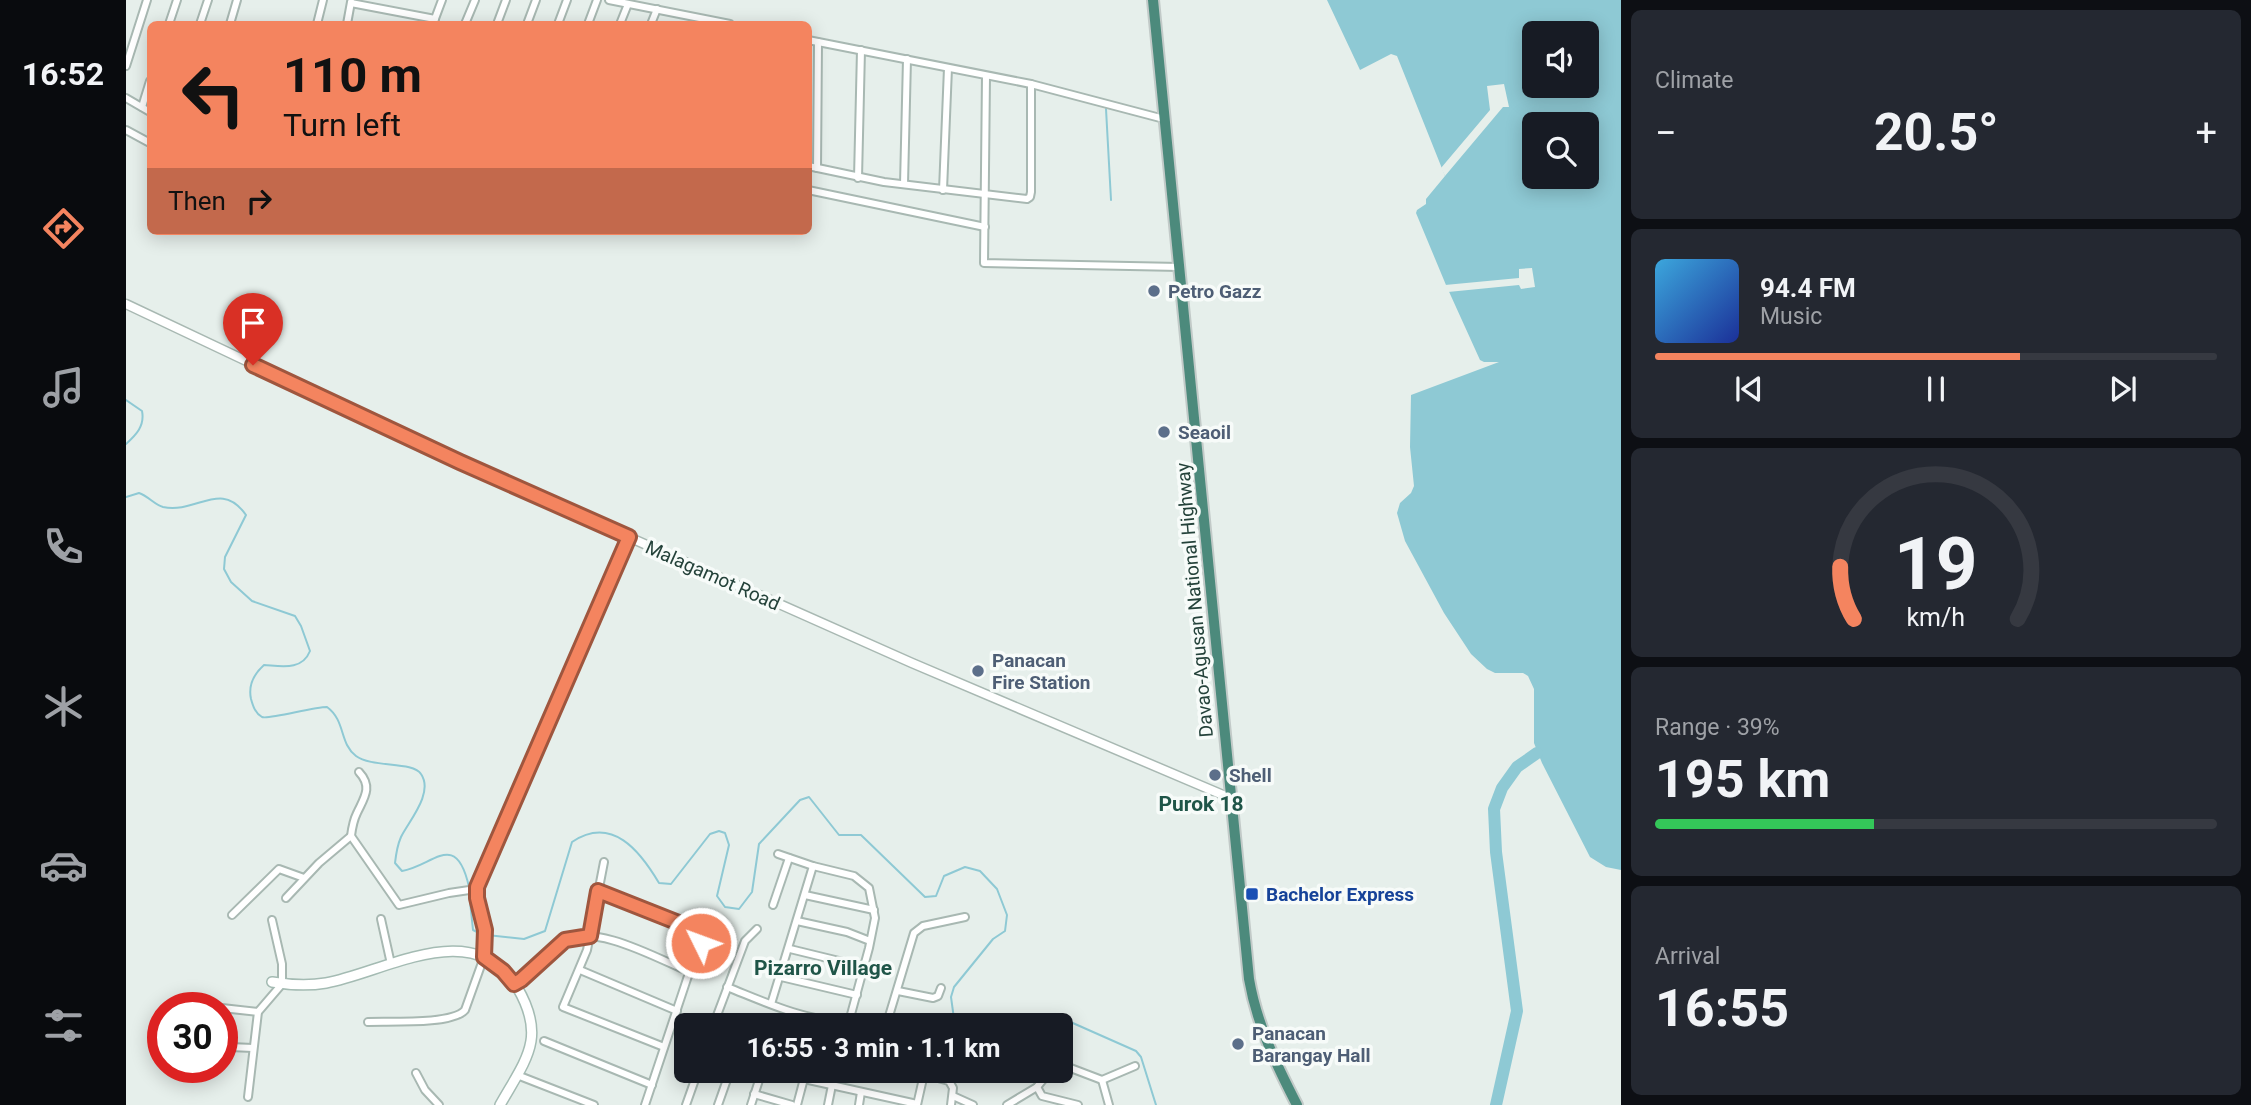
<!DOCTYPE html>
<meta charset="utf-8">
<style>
body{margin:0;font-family:Roboto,sans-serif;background:#242831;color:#f1f3f6;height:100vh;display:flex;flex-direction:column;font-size:26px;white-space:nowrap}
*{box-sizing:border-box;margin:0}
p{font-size:23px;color:#9ea1a6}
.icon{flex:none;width:38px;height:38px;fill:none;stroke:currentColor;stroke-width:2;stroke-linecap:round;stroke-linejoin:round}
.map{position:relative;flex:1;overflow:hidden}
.sheet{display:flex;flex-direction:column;gap:10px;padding:10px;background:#0d0f14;width:630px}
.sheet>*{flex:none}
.banner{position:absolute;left:21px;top:21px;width:665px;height:214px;border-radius:10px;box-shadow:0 4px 18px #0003;background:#f4845f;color:#111;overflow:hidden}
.buttons{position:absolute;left:1396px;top:21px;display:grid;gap:14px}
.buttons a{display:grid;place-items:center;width:77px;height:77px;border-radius:10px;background:#171b24;box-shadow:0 4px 18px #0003;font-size:35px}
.speed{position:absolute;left:21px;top:992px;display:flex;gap:14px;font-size:35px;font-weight:700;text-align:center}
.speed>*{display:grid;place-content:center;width:91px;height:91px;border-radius:50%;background:#171b24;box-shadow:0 4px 18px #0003;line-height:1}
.speed .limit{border:10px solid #d22;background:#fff;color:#111}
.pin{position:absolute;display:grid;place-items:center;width:60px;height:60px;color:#fff;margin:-72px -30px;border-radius:50% 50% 50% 0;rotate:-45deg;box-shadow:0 0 7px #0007}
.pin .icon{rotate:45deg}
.me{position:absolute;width:77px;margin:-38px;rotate:312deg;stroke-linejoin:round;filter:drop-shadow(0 0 5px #0008)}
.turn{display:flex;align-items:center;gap:24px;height:147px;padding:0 21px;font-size:32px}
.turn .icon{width:91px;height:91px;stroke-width:2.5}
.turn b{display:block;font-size:49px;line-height:60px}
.then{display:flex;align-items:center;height:66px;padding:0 21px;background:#0003;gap:14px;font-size:26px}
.big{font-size:52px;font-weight:700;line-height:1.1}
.sheet .widget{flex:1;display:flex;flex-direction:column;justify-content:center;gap:10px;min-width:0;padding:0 24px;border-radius:10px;background:#242831}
.sheet .dial{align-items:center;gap:0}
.dial svg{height:182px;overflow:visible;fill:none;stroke:#363941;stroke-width:7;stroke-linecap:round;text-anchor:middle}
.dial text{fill:#f1f3f6;stroke:none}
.song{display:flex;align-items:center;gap:21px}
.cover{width:84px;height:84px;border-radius:10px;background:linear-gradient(135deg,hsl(200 70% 55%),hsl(230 70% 35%))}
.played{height:7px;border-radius:4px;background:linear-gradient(90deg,#f4845f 65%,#363941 65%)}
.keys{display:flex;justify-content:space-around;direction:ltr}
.heat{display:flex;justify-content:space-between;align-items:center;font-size:38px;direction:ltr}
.charge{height:10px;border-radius:5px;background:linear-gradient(90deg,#34c759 39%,#363941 0)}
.trip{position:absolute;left:548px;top:1013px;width:399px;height:70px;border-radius:10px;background:#171b24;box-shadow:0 4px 18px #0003;font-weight:700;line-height:70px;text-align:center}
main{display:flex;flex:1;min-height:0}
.dock{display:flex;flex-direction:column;width:126px;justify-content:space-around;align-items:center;background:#090b0e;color:#9ea1a6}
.dock .icon{width:49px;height:49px}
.dock .current{color:#f4845f}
.dock b{font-size:32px;color:#f1f3f6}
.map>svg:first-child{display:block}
</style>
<main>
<nav class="dock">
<b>16:52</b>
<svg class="icon current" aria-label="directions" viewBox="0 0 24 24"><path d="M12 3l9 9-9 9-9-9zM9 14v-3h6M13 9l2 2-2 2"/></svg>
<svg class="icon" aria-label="music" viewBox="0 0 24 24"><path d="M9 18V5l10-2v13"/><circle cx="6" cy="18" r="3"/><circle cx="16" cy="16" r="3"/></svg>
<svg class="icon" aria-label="phone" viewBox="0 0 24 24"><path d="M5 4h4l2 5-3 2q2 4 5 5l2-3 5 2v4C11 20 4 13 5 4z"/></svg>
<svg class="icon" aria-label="climate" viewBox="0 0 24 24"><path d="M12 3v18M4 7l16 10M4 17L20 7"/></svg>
<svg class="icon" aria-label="car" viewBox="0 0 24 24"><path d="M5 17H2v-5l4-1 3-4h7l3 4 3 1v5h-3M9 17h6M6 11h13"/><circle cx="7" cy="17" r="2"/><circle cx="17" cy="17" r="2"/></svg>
<svg class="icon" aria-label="filters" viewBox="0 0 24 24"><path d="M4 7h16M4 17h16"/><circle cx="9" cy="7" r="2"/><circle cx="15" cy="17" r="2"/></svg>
</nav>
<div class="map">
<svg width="1495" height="1105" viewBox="0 0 1495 1105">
<rect width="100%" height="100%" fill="#e6efeb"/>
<path fill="#8ec9d4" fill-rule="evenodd" d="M1201 0H1495V870L1480 867 1464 857 1416 763 1408 743V689L1402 676 1397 673H1369L1361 669 1345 654 1318 613 1279 541 1271 513 1274 503 1285 493 1288 486 1284 447 1285 395 1373 362H1358L1354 360 1320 285 1290 213 1291 210 1300 204V199L1319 176 1271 56 1265 54 1234 70ZM1409 33H1461V86H1409ZM1409 124H1461V177H1409Z"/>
<g fill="#e6efeb">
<path d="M1378 84 1383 107H1377L1319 176 1315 168 1364 110 1361 86Z"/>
<path d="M1406 268 1409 287 1395 289 1393 285 1322 292 1319 285 1393 278V269Z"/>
</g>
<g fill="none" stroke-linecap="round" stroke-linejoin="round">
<g stroke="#8ec9d4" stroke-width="2">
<path d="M980 109 985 200"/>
<path d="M0 400 16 411C19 426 10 435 0 444"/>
<path d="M0 497 13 493C22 496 29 505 37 507 71 514 95 479 120 515L99 557 98 569 105 582 126 601 169 616 175 626 184 651C176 671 155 666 138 665 128 674 122 685 125 699 127 706 129 713 136 717 142 720 187 707 201 707 220 721 213 743 230 756 246 768 287 761 295 774 308 793 283 821 275 837 271 846 270 854 269 863L276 871C307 866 330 829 343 887"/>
<path d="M343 892 347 930 355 934"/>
<path d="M361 935 398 939 419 931 446 842C486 815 514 851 533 883L545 884 584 834 593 831 599 833 603 845 591 896 599 907 613 909 626 892 633 844 674 800 683 797 713 835H735L799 897 810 896 818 876 839 867 854 871 871 889 881 915 879 931 867 939 828 987 825 997 829 1026"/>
<path d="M916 1026 921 1021 940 1020 1010 1051 1015 1057 1030 1105"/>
<path d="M846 1071C862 1087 873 1083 890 1071"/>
</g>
<path stroke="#8ec9d4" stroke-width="12" d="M1370 1105 1391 1011 1370 852 1368 809 1376 788 1391 767 1411 753"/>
<defs>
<g id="minor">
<path d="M483 0 604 24"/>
<path d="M225 3 309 19"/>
<path d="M43 24 51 0"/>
<path d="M74 24 82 0"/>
<path d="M104 24 111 0"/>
<path d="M191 24 197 0"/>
<path d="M221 24 225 2"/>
<path d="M307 24 316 0"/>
<path d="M339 24 349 0"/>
<path d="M371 24 380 0"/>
<path d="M401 24 410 0"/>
<path d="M432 24 441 0"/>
<path d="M462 24 471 0"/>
<path d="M494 24 502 4"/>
<path d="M525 24 531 9"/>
<path d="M682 40 905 84 1038 119"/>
<path d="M0 66 21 0"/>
<path d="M860 76 858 263 1054 267"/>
<path d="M0 98 24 112"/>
<path d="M16 107 24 81"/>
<path d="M0 130 24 143"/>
<path d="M682 166 758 182 901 199 904 197 905 192V84"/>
<path d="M691 168 692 42"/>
<path d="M732 178 735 50"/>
<path d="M778 184 781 59"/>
<path d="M682 190 859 227"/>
<path d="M817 190 822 68"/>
<path d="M233 772C247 787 238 798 231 813 227 821 226 828 225 836L273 905 323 893 350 889"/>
<path d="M478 862 461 950 437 1007 538 1047"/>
<path d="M472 891 568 929 576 934 519 1105"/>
<path d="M679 895 748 910"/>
<path d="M160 898 193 863 225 836"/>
<path d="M647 905 663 858"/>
<path d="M106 915 153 869 178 878"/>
<path d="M255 919 265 964"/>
<path d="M671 921 721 932 744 941"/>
<path d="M664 949 738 967"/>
<path d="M454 970 551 1011"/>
<path d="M655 977 731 995"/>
<path d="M389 984C408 973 419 953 437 941 468 922 534 960 564 972"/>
<path d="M601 987C639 1002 677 1020 718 1022L724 1018 743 948 749 918 743 888 728 876 687 866 652 854"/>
<path d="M772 991 807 998 812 996 815 988"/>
<path d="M645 1004 687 866"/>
<path d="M82 1007 93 1008"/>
<path d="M96 1008 132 1012"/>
<path d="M242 1022C262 1021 326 1025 339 1010L358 957 359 945 351 887 504 537"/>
<path d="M587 1026 619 941 631 929"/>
<path d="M760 1026 788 933 797 926 839 917"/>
<path d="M418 1041 526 1085"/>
<path d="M104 1047 127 1048"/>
<path d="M934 1064 976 1080 1009 1066"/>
<path d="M786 1071 823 1081 827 1088 825 1105"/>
<path d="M290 1073 299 1090 313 1105"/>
<path d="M391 1075 468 1105"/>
<path d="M678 1079 791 1104"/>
<path d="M976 1080 983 1105"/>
<path d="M911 1087 916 1096 952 1105"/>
<path d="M628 1094 666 1105"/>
<path d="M827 1096 847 1105"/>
<path d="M122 1097 132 1012 156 984V964L146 920"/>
<path d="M560 1105 572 1071"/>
<path d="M592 1105 604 1071"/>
<path d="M625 1105 636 1071"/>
<path d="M671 1105 680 1071"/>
<path d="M702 1105 706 1085"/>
<path d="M733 1105 735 1092"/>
<path d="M791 1105 798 1074"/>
<path d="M881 1105 911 1087 924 1071"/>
</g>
<path id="tertiary" d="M0 304 334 462 786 663 1104 798"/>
<path id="secondary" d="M146 982C164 985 182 986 200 983 260 972 347 915 391 987 421 1038 400 1059 374 1105"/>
<path id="trunk" d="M1027 0 1123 979C1131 1025 1150 1064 1171 1105"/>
</defs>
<use href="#minor" stroke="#a8b8b2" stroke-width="10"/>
<use href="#tertiary" stroke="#a8b8b2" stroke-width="11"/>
<use href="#secondary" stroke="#a4bbb3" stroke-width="12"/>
<use href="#trunk" stroke="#c2cac8" stroke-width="14"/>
<use href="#minor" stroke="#fff" stroke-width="6"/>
<use href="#tertiary" stroke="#fff" stroke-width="8"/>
<use href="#secondary" stroke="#fff" stroke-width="9"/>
<use href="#trunk" stroke="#4c8a7c" stroke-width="10"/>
</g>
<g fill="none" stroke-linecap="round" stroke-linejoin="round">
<defs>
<path id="route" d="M127 365 334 462 503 537 351 887V898L359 930 358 957 377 971 388 984 395 980 439 940 464 936 472 891 573 931 576 937 575 943"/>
</defs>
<use href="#route" stroke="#9f563e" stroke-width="18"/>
<use href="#route" stroke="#f4845f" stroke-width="12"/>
</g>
<g fill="#5c6f8a" stroke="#f7fbf9" stroke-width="2.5">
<circle cx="1028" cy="291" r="7"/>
<circle cx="1038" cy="432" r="7"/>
<circle cx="852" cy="671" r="7"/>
<circle cx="1089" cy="775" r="7"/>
<circle cx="1112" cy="1044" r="7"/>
</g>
<rect fill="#1a4fb4" stroke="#f7fbf9" stroke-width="2.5" x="1119" y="887" width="14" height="14" rx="3.5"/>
<g text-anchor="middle" stroke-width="7" stroke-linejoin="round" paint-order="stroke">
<g font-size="19" font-weight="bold" fill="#4e5e75" stroke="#f7fbf9" text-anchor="start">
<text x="1042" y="298">Petro Gazz</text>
<text x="1052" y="439">Seaoil</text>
<text x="866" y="667">Panacan<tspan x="866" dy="22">Fire Station</tspan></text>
<text x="1103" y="782">Shell</text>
<text x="1126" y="1040">Panacan<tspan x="1126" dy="22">Barangay Hall</tspan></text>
</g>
<g font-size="19" fill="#24423a" stroke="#f7fbf9">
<text transform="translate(587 575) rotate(24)" y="7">Malagamot Road</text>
<text transform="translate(1068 600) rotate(-95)" y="7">Davao-Agusan National Highway</text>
</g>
<g font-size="19" font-weight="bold" fill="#164399" stroke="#f7fbf9" text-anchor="start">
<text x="1140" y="901">Bachelor Express</text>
</g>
<g font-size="21" font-weight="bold" fill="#1f5548" stroke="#f7fbf9">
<text x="1075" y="811">Purok 18</text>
<text x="697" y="975">Pizarro Village</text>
</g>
</g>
</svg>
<div class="buttons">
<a><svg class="icon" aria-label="sound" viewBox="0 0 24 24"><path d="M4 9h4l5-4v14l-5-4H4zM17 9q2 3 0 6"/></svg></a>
<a><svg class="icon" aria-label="search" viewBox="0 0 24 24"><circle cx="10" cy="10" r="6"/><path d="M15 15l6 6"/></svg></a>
</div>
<div class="speed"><div class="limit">30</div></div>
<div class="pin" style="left:127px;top:365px;background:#d93025"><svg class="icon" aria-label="arrive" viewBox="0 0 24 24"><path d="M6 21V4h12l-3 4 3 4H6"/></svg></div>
<svg class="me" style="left:575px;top:943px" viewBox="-20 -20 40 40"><circle r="17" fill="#f4845f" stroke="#fff" stroke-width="3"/><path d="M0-11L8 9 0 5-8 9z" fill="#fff"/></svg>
<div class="trip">16:55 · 3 min · 1.1 km</div>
<div class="banner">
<div class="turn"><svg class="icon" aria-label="left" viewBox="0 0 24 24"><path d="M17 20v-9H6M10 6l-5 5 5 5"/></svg><div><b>110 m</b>Turn left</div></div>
<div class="then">Then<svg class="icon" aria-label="right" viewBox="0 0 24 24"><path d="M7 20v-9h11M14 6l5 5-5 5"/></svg></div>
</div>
</div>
<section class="sheet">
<div class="widget"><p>Climate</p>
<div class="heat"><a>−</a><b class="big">20.5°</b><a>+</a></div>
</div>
<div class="widget">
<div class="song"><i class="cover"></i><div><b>94.4 FM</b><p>Music</p></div></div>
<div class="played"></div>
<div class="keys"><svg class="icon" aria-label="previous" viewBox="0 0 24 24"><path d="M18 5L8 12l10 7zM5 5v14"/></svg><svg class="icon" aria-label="pause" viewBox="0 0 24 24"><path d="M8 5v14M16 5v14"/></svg><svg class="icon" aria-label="next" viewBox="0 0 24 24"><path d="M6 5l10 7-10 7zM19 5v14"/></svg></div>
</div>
<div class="widget dial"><svg viewBox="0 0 100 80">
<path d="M14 69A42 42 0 1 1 86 69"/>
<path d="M14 69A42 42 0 0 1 8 46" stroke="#f4845f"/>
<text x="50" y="56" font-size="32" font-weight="700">19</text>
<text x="50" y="72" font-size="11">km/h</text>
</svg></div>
<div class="widget"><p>Range · 39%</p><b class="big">195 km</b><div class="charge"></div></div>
<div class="widget"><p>Arrival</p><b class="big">16:55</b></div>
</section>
</main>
